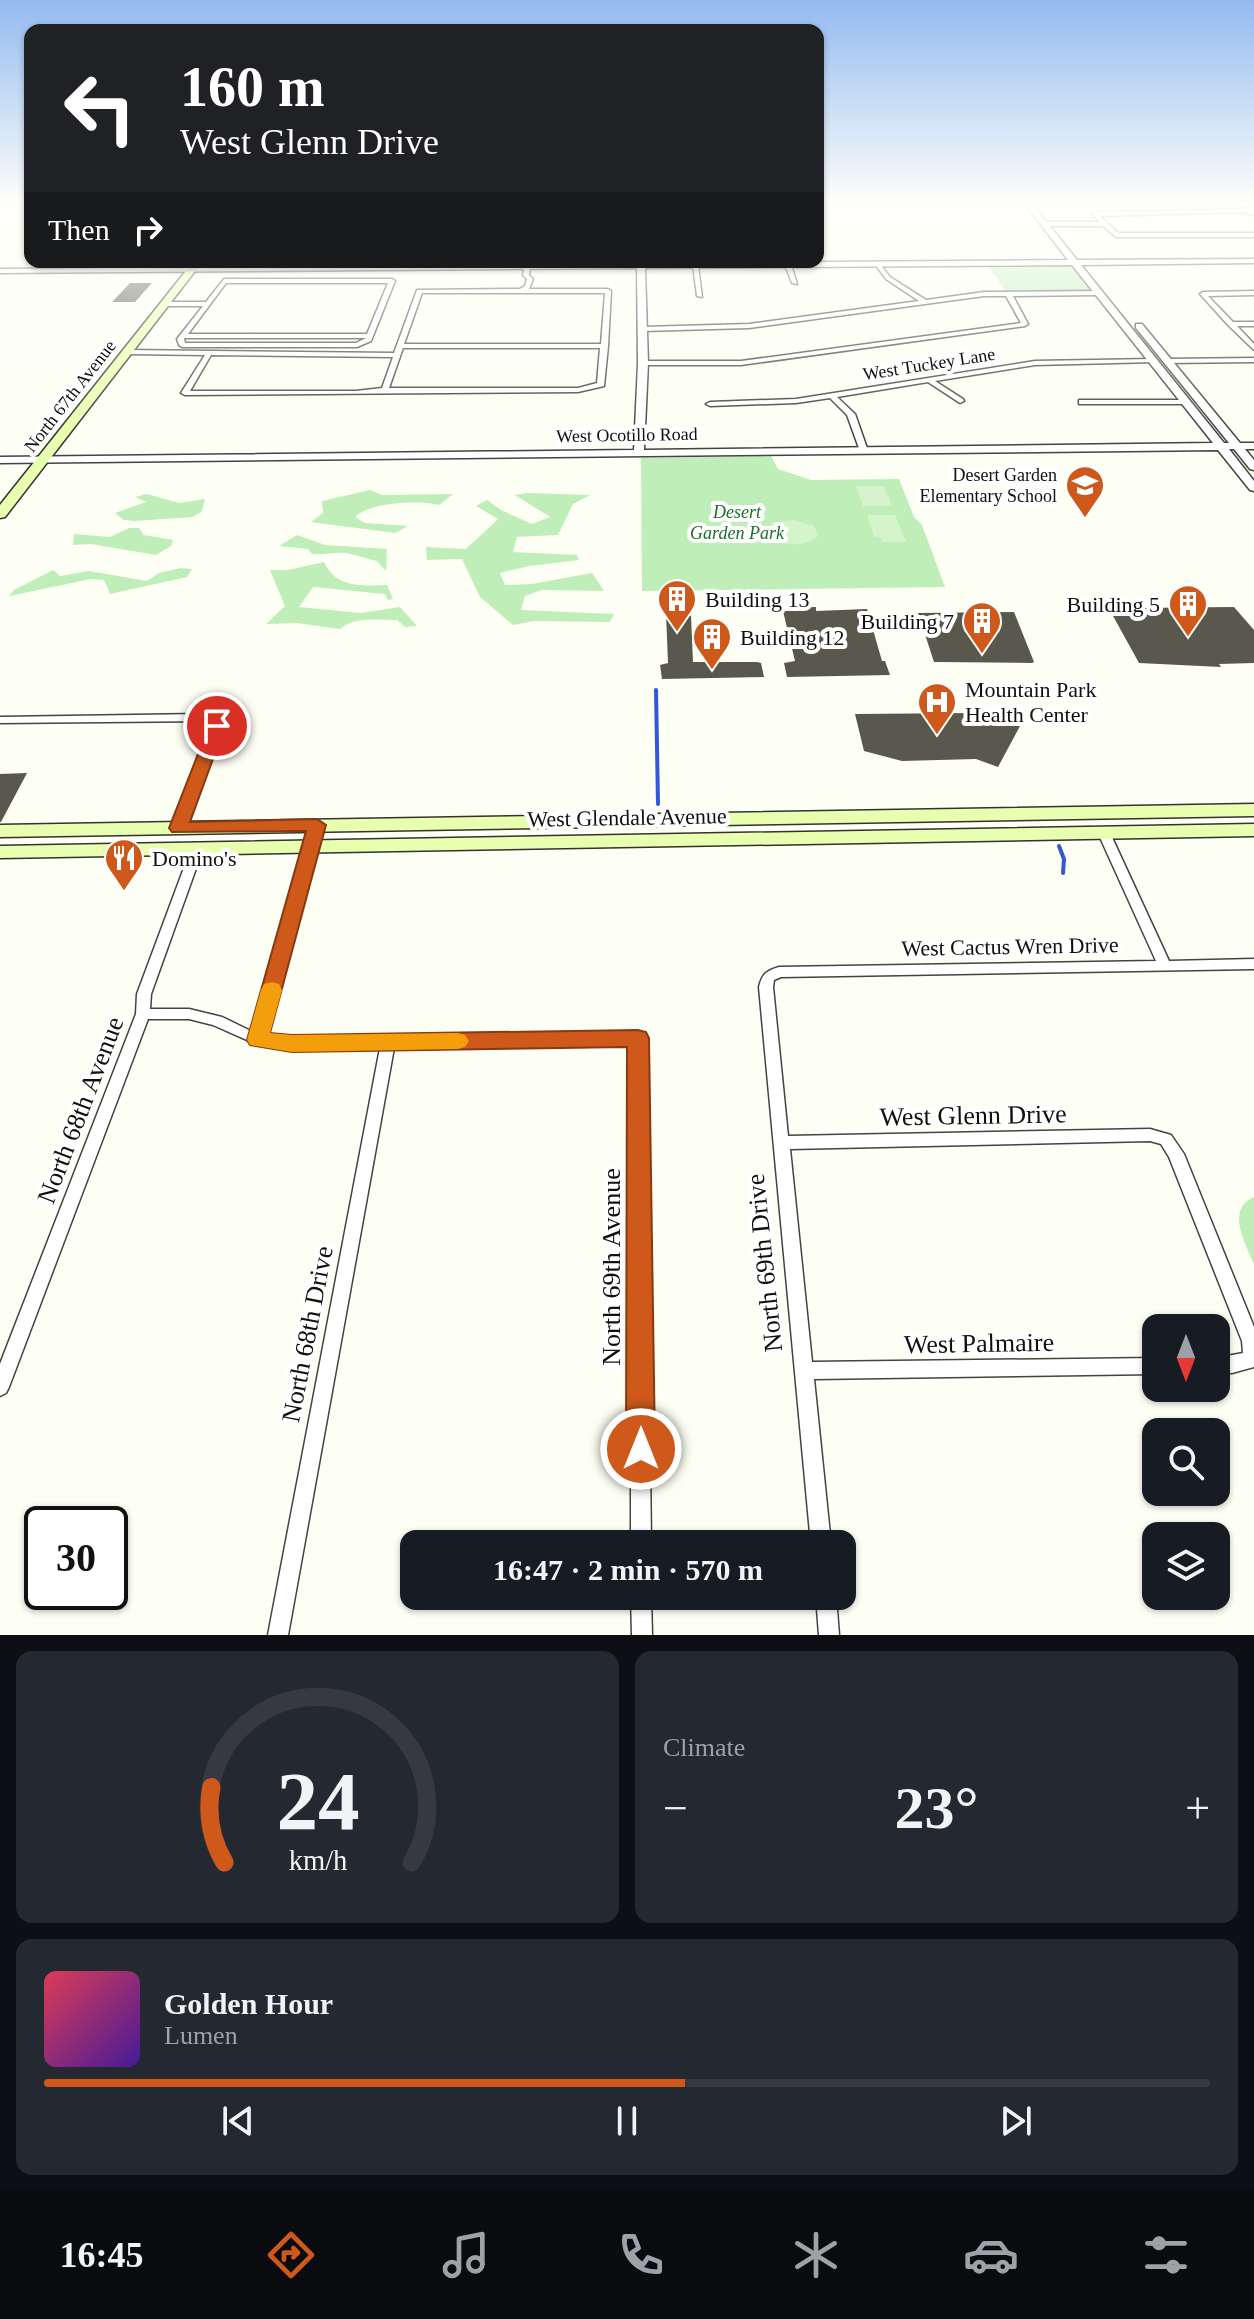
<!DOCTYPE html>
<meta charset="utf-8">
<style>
body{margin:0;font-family:Georgia,serif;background:#242831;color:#f1f3f6;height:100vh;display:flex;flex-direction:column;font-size:30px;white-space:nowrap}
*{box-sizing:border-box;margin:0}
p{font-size:26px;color:#9ea1a6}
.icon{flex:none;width:44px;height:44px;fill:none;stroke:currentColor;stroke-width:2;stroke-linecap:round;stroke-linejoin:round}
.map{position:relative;height:1635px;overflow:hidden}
.sheet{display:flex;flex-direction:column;gap:16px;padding:16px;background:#0d0f14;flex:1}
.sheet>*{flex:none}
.hud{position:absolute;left:24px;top:24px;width:800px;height:244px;border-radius:16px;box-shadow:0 2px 6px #0004;background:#202124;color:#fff;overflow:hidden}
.needle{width:52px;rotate:180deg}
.fabs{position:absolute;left:1142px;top:1314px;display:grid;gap:16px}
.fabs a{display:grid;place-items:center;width:88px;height:88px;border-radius:16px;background:#171b24;box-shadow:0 2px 6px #0004;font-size:40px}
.speed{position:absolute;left:24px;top:1506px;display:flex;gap:16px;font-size:40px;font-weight:700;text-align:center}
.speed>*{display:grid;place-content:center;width:104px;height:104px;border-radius:50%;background:#171b24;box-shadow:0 2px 6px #0004;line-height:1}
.speed .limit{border:4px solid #111;border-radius:12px;background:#fff;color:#111}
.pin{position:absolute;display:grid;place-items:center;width:68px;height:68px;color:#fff;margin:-34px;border:4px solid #fff;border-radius:50%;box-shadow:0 2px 8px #0007}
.me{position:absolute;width:88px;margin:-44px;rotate:0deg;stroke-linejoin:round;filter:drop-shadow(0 0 6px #0008)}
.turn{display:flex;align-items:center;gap:28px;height:168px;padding:0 24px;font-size:36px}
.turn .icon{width:104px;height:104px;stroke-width:2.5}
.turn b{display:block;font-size:56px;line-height:68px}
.then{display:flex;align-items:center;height:76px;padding:0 24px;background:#0003;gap:16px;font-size:30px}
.big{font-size:60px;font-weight:700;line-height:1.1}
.sheet .tile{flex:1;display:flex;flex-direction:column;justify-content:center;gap:12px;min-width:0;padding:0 28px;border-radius:16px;background:#242831}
.sheet .dial{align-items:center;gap:0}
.dial svg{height:208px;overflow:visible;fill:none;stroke:#363941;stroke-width:7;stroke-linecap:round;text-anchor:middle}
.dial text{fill:#f1f3f6;stroke:none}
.song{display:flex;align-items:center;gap:24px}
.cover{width:96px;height:96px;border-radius:12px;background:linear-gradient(135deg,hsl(350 70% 55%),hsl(260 70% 35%))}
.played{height:8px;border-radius:4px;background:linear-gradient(90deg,#ce591b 55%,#363941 55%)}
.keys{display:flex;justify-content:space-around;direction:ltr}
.heat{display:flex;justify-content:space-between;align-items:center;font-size:44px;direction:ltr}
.sheet .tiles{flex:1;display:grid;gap:16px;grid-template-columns:1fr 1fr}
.tile:last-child{grid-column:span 2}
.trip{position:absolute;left:400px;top:1530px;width:456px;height:80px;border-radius:16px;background:#171b24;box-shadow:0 2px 6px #0004;font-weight:700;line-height:80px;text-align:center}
.tabs{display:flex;height:128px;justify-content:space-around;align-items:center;background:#090b0e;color:#9ea1a6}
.tabs .icon{width:56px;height:56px}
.tabs .on{color:#ce591b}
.tabs b{font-size:36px;color:#f1f3f6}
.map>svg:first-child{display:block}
</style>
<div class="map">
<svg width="1254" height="1635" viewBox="0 0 1254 1635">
<rect width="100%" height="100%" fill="#fdfff4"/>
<g fill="#c0eeb9">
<path d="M988 266H1070L1092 290 1006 291Z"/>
<path d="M771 456 778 469 811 480 899 479 914 517 922 525 945 587 642 591 641 458Z"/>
<path d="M370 490 382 495 453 494 439 505C420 500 369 502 355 517L365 523 408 526 395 533 311 522 323 513 322 501Z"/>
<path d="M527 493 590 495 573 504 558 535 517 537 513 552 577 555 579 560 529 566 500 573 505 585 532 584 592 573 604 591 542 590 525 596 521 610 614 614 610 622 534 621 513 625 480 597 462 559 427 560 426 547 466 549 498 519 476 506 487 500 501 510 532 524 550 517 515 495Z"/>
<path d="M147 494 179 503 205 499 202 511 193 517 135 521 124 520 115 513 146 502 135 497Z"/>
<path d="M129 528H139L144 535 173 540 171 546 156 555 91 544 73 545 74 534 110 537Z"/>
<path d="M297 535 325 545 387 549 386 571 377 561C366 559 355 554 345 553 334 552 324 555 312 554L308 549 279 546Z"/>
<path d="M324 562C336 588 362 586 387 585L393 599 388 600 385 594 313 587 299 607 361 613 400 607 417 626 405 627 397 620C379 620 354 616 340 629L297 623 266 624 285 606 270 570H288Z"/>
<path d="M181 568 192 569 187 577 110 594 104 580 91 579 9 596 14 590 53 570 60 576 89 571 147 581 159 573Z"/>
<path d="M1254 1197V1264C1246 1244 1225 1209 1254 1197Z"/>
</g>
<g fill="#d6f4cc">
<path d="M856 486H884L892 506H863Z"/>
<path d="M867 515H895L906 542H882L880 537 874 536Z"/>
<path d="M794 520 814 526 818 536C803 548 779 547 766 533L771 523Z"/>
</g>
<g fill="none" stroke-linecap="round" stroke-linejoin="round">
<g stroke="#3456d9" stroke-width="4">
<path d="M656 690 658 804"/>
<path d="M1059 846 1064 859 1063 873"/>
</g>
</g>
<g fill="#5a574c">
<path d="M130 283H152L135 302H112Z"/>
<path d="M1107 605H1135L1138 608 1234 607 1254 630V663L1219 664 1221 667 1139 663Z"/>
<path d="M816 607V611L867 609 882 661H885L890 675 787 677 784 663 795 661 783 611H788L787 608Z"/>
<path d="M1014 612 1034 662 1032 663 934 662 918 613Z"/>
<path d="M666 613H687L691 616 693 662H757L761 663 764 677 662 679 660 665 668 663Z"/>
<path d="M971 713 1020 726 998 767 976 759 902 761 864 751 855 714Z"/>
<path d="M27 773 1 822H0V774Z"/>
</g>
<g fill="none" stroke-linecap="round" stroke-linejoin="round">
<defs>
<g id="minor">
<path d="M1254 207V211H1252H1254V215L1244 212 1100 216 1118 233H1254V237H1116L1103 226H1044L1041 224 1044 222H1100L1092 214 1095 212 1240 209Z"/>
<path d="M878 262 890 277 926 300 984 292 1098 291 1101 293 1098 295 1013 296 1028 324 1025 326 741 365H643L639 363 643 361H741L1021 323 1006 296H984L749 328 643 331 640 329 643 327 749 324 919 301 886 279 875 264Z"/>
<path d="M788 263 791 265 797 284 792 283 785 265Z"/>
<path d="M527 265 530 267 529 275 533 279 529 289H608L611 291 608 346 604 386 578 392 185 395 181 393 205 355 127 354 124 352 127 350 394 353 417 290 520 289 525 286 527 279 523 275 524 267ZM422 293H605L601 344H404ZM403 348H600L597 383 578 388H389ZM211 355 393 357 382 388 356 391H190Z"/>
<path d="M693 265 698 266 702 297 697 296Z"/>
<path d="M392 279 395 281 371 341 357 347H182L179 345 177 339 203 306H165L162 304 165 302H206L224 279ZM226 283H388L367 334H188ZM184 338H366L356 343H185Z"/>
<path d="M1254 291V295L1208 296 1233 322H1254V326H1237L1254 344V350L1228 325 1200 294 1203 292Z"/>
<path d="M1254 358V362L1167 363 1163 361 1167 359Z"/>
<path d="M1153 359 1157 361 1155 362 1035 365 935 381 963 399 964 401 960 403 928 382 837 397 855 414 868 451 864 453 860 451 847 415 830 398 796 403 710 406 706 404 710 402 796 399 1035 361Z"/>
<path d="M1079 400H1186L1190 402 1186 404H1079Z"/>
<path d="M201 714 219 717 220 719V735L185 828 179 832 173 828 208 735 209 721 0 723V717Z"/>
<path d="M317 821 323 825 266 1036 292 1039 638 1033 643 1034 645 1038 651 1544H631V1044L394 1048 288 1635H268L380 1048 292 1049 258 1045 213 1025 189 1019H148L9 1387 6 1393 0 1396V1364L136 1014 137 994 191 849 197 845 203 849 151 994 150 1009H189L222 1017 253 1032 311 825Z"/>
<path d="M1104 829 1110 833 1169 961 1254 959V969L781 977 774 980 773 987 788 1136 1150 1129 1171 1135 1184 1154 1254 1327V1367L1232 1373 1216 1374V1358L1243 1353 1242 1341 1169 1157 1161 1144 1150 1141 790 1149 812 1362 1156 1358V1374L814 1379 831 1544H811L759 987C762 974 766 971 779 967L1156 961 1098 833Z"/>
<path d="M631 1596H651L652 1635H632Z"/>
<path d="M816 1596H836L839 1635H819Z"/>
</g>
<path id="tertiary" d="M1025 204H1032L1077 260 1254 259V263L1081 265 1224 443H1229L1136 328V324H1142L1240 443H1254V449H1245L1254 460V470L1250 469 1234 449H1229L1254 481V491L1250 490 1218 450 0 463V457L634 450 638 363 637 268 0 273V269L1068 260ZM1072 265 1213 443 644 450 648 363 645 268Z"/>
<g id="secondary">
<path d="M193 262H202L5 517 0 518V505Z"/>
<path d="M1254 804V816L0 837V825Z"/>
<path d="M1254 824V836L0 858V846Z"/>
</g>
</defs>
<use href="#minor" stroke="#434343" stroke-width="3"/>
<use href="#tertiary" stroke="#434343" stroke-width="3"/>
<use href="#secondary" stroke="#323232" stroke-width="3"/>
<use href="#minor" fill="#fff" fill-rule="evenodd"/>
<use href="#tertiary" fill="#fff" fill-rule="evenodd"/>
<use href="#secondary" fill="#e8ffaf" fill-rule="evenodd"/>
</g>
<linearGradient id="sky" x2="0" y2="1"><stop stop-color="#93baf0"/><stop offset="0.47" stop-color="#fefffa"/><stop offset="1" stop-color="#fefffa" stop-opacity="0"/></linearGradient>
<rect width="1254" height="433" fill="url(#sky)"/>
<path fill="#ce591b" stroke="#863a12" stroke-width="2" d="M217 721 225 726 190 822 317 819 326 825 270 1033 292 1035 638 1030 646 1032 649 1038 655 1449 651 1459 641 1463 630 1459 626 1449 627 1047 292 1052 250 1045 247 1040 306 831 172 832 169 828 209 726Z"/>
<path fill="#f59e0b" d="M272 982 279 984 282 990 270 1033 292 1035 458 1033 465 1035 469 1041 465 1047 458 1049 292 1052 250 1045 247 1040 261 990 264 984Z"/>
<defs>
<symbol id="school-pin" viewBox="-11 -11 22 30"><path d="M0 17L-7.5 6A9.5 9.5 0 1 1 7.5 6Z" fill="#ce591b" stroke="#fff"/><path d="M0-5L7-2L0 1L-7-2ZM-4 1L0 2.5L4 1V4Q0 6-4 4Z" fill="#fff"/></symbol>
<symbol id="building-pin" viewBox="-11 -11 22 30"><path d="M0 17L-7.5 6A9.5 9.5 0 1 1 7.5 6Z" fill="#ce591b" stroke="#fff"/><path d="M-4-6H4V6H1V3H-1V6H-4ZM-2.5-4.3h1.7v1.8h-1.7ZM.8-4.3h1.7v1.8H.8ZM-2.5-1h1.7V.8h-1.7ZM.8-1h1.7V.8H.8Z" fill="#fff"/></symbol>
<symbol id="hospital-pin" viewBox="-11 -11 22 30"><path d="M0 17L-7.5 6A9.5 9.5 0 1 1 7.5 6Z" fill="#ce591b" stroke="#fff"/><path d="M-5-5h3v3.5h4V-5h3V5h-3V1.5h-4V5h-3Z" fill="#fff"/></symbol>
<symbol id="restaurant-pin" viewBox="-11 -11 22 30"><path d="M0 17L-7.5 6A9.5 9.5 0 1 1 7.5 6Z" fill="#ce591b" stroke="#fff"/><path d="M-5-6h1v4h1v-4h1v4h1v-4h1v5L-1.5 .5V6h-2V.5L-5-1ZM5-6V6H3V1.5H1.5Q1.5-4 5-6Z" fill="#fff"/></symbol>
</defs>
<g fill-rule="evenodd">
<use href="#school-pin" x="1063" y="463" width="44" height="60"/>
<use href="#building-pin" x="655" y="577" width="44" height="60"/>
<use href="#building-pin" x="1166" y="582" width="44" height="60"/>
<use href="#building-pin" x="960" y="599" width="44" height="60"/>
<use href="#building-pin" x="690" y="615" width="44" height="60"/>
<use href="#hospital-pin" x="915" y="680" width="44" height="60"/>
<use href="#restaurant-pin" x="102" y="836" width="44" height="60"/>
</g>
<g text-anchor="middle" stroke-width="8" stroke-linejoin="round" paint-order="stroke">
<g font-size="18" fill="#101010" stroke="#fff">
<text transform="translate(929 364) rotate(-9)" y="6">West Tuckey Lane</text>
<text transform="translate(70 396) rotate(-52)" y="6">North 67th Avenue</text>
<text transform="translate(627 435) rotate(-1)" y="6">West Ocotillo Road</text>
</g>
<g font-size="18" fill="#101010" stroke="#fff" text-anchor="end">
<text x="1057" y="481">Desert Garden<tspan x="1057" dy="21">Elementary School</tspan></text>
</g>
<g font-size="18" font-style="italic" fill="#1a6f2a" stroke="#fff">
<text x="737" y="518">Desert<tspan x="737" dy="21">Garden Park</tspan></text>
</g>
<g font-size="22" fill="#101010" stroke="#fff" text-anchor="start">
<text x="705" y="607">Building 13</text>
<text x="1160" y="612" text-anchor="end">Building 5</text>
<text x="954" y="629" text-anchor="end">Building 7</text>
<text x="740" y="645">Building 12</text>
<text x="965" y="697">Mountain Park<tspan x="965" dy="25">Health Center</tspan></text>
<text x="152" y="866">Domino's</text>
</g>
<g font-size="22" fill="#101010" stroke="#fff">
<text transform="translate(627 817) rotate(-1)" y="8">West Glendale Avenue</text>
<text transform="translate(1010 946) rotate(-1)" y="8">West Cactus Wren Drive</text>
</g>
<g font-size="26" fill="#101010" stroke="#fff">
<text transform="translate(80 1110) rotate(-69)" y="9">North 68th Avenue</text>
<text transform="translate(973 1115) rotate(-1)" y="9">West Glenn Drive</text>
<text transform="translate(764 1263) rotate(-96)" y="9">North 69th Drive</text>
<text transform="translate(611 1267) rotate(-90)" y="9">North 69th Avenue</text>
<text transform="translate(307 1334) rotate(-79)" y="9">North 68th Drive</text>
<text transform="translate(979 1343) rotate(-1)" y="9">West Palmaire</text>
</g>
</g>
</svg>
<div class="fabs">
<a><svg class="needle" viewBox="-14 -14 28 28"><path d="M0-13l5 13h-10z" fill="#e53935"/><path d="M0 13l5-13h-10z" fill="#9ea1a6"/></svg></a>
<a><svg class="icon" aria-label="search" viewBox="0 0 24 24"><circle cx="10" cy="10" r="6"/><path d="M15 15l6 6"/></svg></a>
<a><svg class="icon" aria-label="layers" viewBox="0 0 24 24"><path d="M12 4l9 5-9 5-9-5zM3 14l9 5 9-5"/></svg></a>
</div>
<div class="speed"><div class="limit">30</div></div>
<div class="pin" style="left:217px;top:726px;background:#d93025"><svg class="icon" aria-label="arrive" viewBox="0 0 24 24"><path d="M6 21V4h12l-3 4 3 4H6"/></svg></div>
<svg class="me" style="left:641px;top:1449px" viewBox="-20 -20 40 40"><circle r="17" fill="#ce591b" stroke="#fff" stroke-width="3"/><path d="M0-11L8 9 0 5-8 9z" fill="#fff"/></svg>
<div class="trip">16:47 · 2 min · 570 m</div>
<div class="hud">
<div class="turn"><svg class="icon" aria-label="left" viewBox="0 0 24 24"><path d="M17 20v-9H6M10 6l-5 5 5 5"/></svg><div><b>160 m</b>West Glenn Drive</div></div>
<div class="then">Then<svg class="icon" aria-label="right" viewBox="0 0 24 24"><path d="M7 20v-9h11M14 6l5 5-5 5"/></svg></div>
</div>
</div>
<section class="sheet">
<div class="tiles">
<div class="tile dial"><svg viewBox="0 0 100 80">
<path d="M14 69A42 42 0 1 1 86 69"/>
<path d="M14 69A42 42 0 0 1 9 40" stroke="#ce591b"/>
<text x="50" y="56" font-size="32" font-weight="700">24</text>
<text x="50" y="72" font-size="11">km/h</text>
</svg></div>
<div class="tile"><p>Climate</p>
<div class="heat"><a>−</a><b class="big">23°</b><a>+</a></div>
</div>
<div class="tile">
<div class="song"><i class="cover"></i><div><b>Golden Hour</b><p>Lumen</p></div></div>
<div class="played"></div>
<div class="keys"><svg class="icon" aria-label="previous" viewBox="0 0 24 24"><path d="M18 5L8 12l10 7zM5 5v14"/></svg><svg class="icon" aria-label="pause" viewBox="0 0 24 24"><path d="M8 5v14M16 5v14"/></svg><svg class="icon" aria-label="next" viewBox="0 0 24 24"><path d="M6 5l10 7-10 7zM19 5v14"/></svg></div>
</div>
</div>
</section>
<nav class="tabs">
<b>16:45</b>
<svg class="icon on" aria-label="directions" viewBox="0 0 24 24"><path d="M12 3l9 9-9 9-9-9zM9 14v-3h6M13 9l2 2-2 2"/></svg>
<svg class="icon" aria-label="music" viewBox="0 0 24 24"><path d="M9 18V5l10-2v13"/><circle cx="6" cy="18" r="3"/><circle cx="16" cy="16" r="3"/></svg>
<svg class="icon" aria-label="phone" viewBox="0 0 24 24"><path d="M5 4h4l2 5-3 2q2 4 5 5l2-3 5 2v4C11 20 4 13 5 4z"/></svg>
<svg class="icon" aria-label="climate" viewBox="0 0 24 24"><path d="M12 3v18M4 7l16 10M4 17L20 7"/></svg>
<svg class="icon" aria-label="car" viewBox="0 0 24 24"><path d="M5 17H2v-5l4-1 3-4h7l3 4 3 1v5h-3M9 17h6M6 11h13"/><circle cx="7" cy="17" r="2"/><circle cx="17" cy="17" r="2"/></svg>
<svg class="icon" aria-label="filters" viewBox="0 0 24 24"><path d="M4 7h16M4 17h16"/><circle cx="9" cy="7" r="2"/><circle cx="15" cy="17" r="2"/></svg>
</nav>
